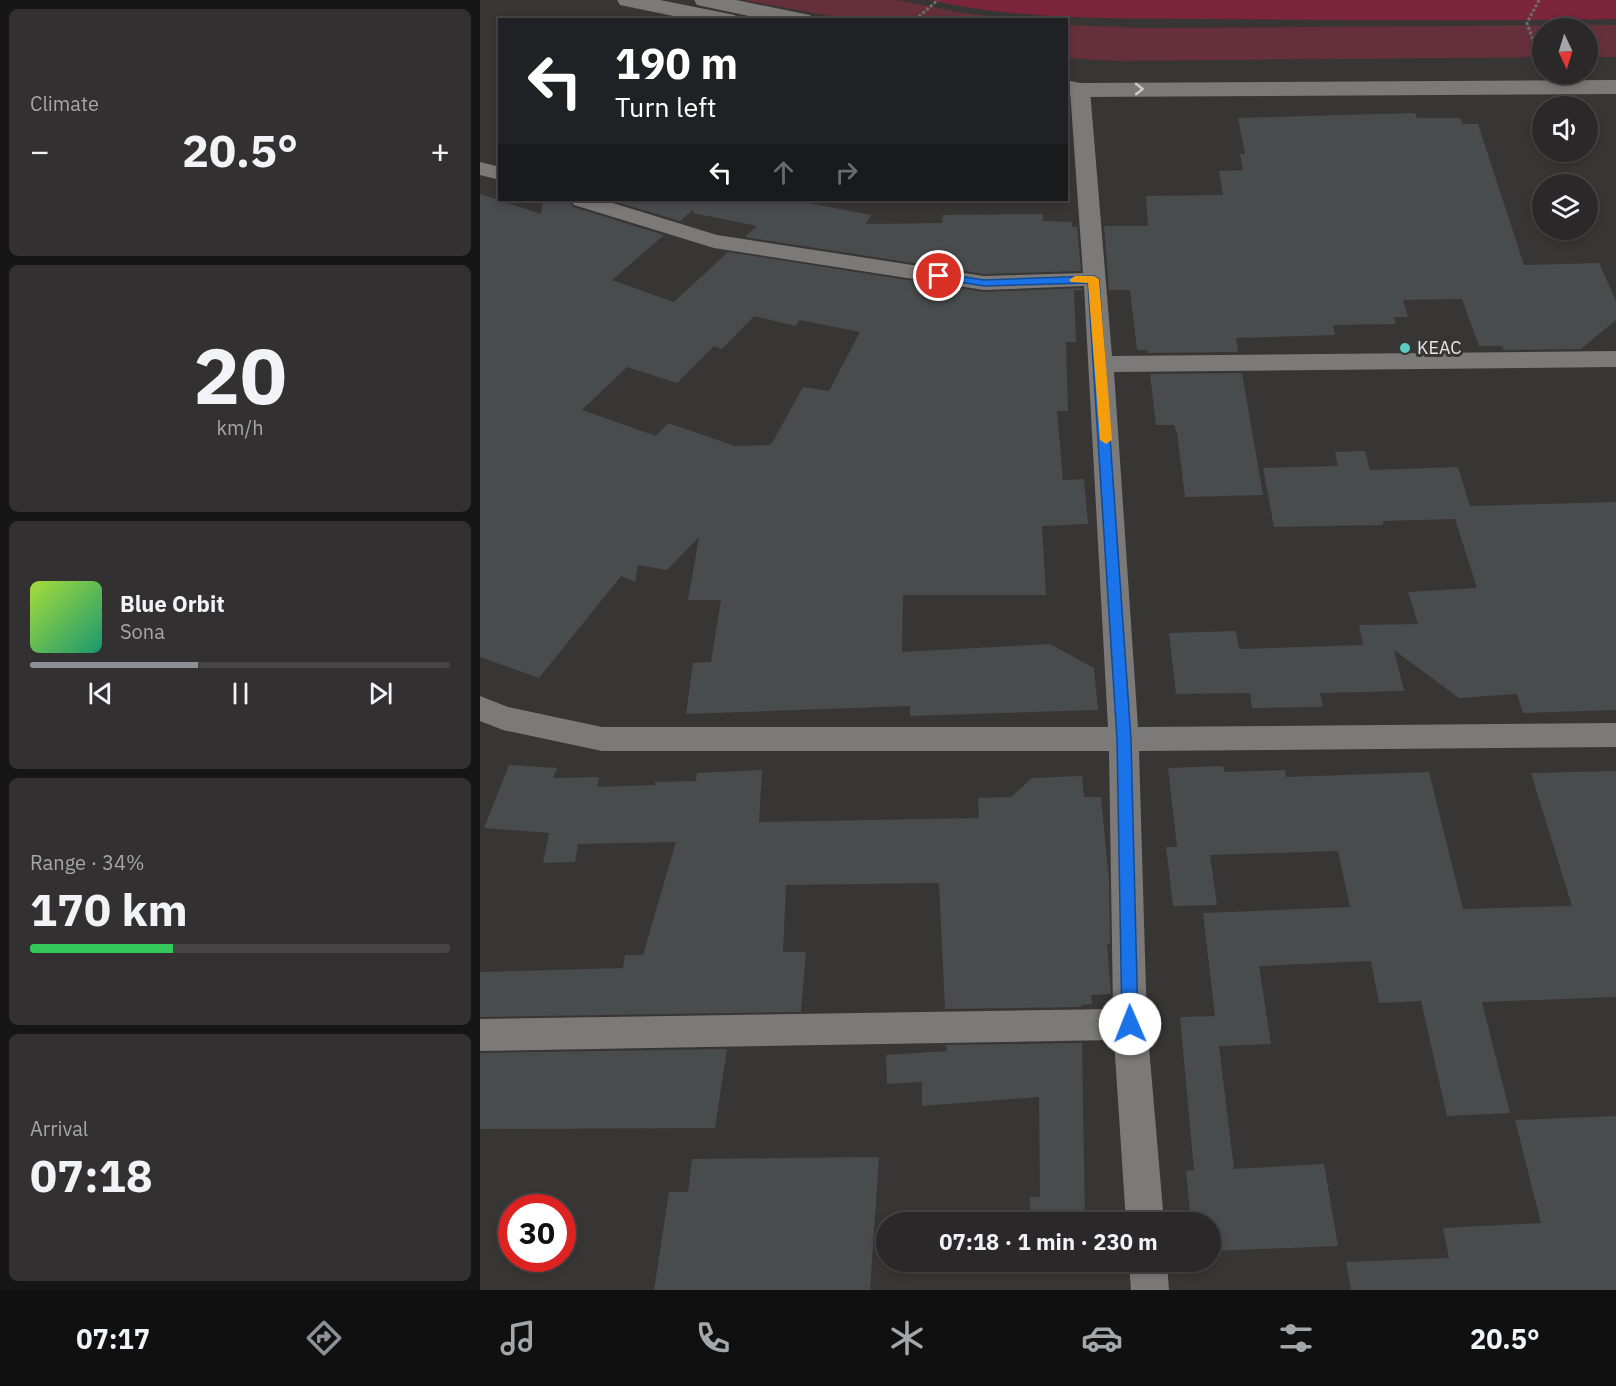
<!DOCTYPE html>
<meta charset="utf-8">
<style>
body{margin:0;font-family:"IBM Plex Sans",sans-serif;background:#323030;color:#f1f3f6;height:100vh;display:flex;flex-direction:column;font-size:22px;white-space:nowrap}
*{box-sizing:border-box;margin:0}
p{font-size:20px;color:#a5a6a8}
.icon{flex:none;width:33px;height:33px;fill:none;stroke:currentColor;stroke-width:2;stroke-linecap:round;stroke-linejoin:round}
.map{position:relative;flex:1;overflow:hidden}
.panel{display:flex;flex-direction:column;gap:9px;padding:9px;background:#171616;width:480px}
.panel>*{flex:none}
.guide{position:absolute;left:18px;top:18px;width:570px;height:183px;border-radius:0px;box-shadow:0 3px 9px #0003,0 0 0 2px #464445;background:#202124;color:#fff;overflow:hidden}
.needle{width:39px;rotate:176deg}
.controls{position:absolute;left:1052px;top:18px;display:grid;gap:12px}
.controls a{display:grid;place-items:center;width:66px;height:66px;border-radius:50%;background:#2a2828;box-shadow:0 3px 9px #0003,0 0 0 2px #464445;font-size:30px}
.speed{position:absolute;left:18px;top:1194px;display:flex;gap:12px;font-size:30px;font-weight:700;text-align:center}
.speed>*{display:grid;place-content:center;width:78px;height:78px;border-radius:50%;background:#2a2828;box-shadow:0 3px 9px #0003,0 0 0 2px #464445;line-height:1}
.speed .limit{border:9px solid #d22;background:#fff;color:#111}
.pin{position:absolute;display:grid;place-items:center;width:51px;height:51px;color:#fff;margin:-26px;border:3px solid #fff;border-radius:50%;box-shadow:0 2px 6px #0007}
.me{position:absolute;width:66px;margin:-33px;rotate:359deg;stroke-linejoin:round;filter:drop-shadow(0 0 4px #0008)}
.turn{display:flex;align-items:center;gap:21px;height:126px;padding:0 18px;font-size:27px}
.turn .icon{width:78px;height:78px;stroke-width:2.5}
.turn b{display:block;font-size:42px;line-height:51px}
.lanes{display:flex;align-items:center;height:57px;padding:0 18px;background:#0003;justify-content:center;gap:30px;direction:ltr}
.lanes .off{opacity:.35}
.big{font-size:45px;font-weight:700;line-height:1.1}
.panel .tile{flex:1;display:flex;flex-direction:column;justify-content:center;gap:9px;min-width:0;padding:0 21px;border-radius:9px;background:#323030}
.panel .dial{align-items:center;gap:0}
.dial b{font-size:78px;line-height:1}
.song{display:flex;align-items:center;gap:18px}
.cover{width:72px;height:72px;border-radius:9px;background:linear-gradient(135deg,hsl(80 70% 55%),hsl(160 70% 35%))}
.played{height:6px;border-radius:3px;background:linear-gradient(90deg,#8c9099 40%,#464445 40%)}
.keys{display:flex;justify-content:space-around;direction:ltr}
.heat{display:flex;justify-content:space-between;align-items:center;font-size:33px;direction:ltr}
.charge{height:9px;border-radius:4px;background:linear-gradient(90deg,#34c759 34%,#464445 0)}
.trip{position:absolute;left:396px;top:1212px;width:345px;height:60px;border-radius:30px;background:#2a2828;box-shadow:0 3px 9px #0003,0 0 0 2px #464445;font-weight:700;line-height:60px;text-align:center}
.dock{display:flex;height:96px;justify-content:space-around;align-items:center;background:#111010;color:#a5a6a8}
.dock .icon{width:42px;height:42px}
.dock .on{color:#8c9099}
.dock b{font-size:27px;color:#f1f3f6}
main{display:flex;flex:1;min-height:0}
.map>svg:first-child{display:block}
</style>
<main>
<section class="panel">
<div class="tile"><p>Climate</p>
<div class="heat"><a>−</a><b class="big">20.5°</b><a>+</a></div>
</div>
<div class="tile dial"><b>20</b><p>km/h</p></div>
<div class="tile">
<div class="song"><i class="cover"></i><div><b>Blue Orbit</b><p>Sona</p></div></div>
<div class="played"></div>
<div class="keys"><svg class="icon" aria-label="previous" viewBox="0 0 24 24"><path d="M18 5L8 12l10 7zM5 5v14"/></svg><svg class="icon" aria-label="pause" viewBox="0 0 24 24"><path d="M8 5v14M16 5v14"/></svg><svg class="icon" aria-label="next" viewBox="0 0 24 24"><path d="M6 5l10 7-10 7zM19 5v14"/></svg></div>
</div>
<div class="tile"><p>Range · 34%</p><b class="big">170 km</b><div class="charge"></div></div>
<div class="tile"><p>Arrival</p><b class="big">07:18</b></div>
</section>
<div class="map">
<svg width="1136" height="1290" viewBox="0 0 1136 1290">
<rect width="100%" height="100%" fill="#383535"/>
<g fill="#65303b">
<path d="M263 0H416L483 13 534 19H366Z"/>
<path d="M587 25 668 28 1136 25V57H1107V28H1062V57L635 61 587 58Z"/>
</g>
<path fill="#7c243c" d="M450 0H1136V19C1002 21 869 20 735 19 640 18 543 21 450 0Z"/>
<g fill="#494c4c" fill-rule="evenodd">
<path d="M935 113 937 118H980L983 124H998L1044 265 1119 263 1136 301V320L1101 349 1024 350 1022 346H999L982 299 923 300 928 317H914L916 324 853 325 855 335 756 338 758 352 668 353 667 350H657L650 290H629L624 226H668L666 196 743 195 739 171 763 170 760 154H765L758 118Z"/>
<path d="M0 194 61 214 63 200H89L93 207 184 235 132 280 194 302 248 252 504 292 602 288V290H594L596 342H586L588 411H577L583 480 604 479 608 524 562 526 566 595H423L422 652 570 644 614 668 618 710 430 716V706L206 714 213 663 231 662 241 600H208L219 537 187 570 158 565 155 582 141 576 59 678 0 657ZM274 316 315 326 320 320 380 332 349 391 323 387 291 445 255 446 188 423 176 436 102 410 147 367 197 383 234 346 242 349Z"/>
<path d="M129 200H313L391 215 386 224 462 223 463 215 563 214V221L592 222V227H597L601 271 504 274 265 237 277 226 213 213 214 209 200 221Z"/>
<path d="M762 373 783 495 705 497 697 433 694 425H676L670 374Z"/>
<path d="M885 451 890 470 978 467 990 506 1136 502V710L1043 713 1037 694 979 698 914 650 924 691 840 693 843 707 772 708 770 693 696 694 689 633 756 631 759 649 883 645 879 625 938 624 928 592 997 588 975 519 903 521V525L794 527 783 468 858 466 855 452Z"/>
<path d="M29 765 77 768 73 778 119 777 117 787 175 785V782L216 781 217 773 282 770 279 822 499 818 498 798 531 797 552 778 602 776 604 797H621L629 881 630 944H627L631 994 611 995 612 1004 601 1005V1007L465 1009 459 883 306 885 303 952H326L321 1012 0 1017V972L143 968 145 955H163L196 842 98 844 95 862 63 863 69 833 4 828Z"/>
<path d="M743 766 744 772 805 770 806 777 949 772 983 909 1092 906 1051 773 1136 771V997L1002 1002 1030 1113 967 1116 941 1001 899 1003 891 961 779 966 791 1044 739 1046 754 1169 844 1164 858 1246 730 1251V1222H711L706 1171 714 1170 700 1017 735 1016 723 913 870 907 858 851 730 855 737 905 693 906 686 847H697L688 768Z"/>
<path d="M602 1043 605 1222H550V1197H560L559 1097 442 1106V1082L407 1084 406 1055 467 1051 466 1045Z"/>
<path d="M247 1049 235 1128 0 1129V1053Z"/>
<path d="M1136 1116V1290H871L866 1262 969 1258 963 1228 1061 1223 1035 1120Z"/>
<path d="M399 1157 390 1290H174L189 1192H208L212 1159Z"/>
<path d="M550 1262H606V1267L550 1268Z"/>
</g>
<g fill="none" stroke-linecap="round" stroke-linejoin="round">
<g stroke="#6f6c6c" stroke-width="3" stroke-dasharray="3 2" stroke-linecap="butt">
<path d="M1059 0 1047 23 1061 63"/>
<path d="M435 20 458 0"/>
</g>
<g fill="#7c7979" fill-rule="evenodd">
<path d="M600 84 607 86 610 90 632 356 1136 351V367L634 372 658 727 1136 723V747L659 751 667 1024 684 1222H646L634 1040 0 1051V1019L633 1009 629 751H122L23 730 0 721V696L28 707 122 727H628L604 286 504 290 234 248 94 205 91 200H123L237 235 504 276 603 273 590 90 593 86Z"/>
<path d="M0 162 20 167V180L0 175Z"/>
<path d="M649 1262H687L689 1290H651Z"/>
</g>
<g fill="#7c7979" fill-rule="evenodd">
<path d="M137 0H180L255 15 257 20H213L140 5Z"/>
<path d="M214 0H256L330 15 332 20H288L217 5Z"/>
<path d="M586 80 600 83 1136 80V94L600 97 586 94Z"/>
</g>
</g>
<defs><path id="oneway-chevron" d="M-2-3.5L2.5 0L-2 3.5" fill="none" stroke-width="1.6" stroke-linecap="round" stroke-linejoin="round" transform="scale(1.5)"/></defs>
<use stroke="#cccaca" href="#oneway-chevron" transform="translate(659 89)"/>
<path fill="#1a73e8" stroke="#114b97" stroke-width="1.5" d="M459 273 504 280 614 276 619 279 651 739 658 1024 656 1029 650 1031 644 1029 642 1024 637 739 608 283 504 286 455 278V274Z"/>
<path fill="#f59e0b" d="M595 276H614L619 279 632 440 626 444 620 440 608 283 591 282 589 280Z"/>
<circle fill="#57cec1" stroke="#383535" stroke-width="2" cx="925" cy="348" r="6"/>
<g text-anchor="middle" stroke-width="6" stroke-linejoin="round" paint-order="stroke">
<g font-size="18" fill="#e7e5e5" stroke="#383535" text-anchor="start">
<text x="937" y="354">KEAC</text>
</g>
</g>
</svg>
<div class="controls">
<a><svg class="needle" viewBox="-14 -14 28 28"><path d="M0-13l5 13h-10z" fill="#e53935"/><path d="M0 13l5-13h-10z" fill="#a5a6a8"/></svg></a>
<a><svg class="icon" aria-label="sound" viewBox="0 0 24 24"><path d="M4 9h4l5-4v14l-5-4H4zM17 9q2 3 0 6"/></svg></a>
<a><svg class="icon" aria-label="layers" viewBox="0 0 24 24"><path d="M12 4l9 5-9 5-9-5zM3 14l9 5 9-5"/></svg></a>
</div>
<div class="speed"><div class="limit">30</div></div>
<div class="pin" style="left:459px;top:276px;background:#d93025"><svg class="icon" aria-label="arrive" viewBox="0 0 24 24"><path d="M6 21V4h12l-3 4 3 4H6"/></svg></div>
<svg class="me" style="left:650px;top:1024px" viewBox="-20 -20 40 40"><circle r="19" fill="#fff"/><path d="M0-13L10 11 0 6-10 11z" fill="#1a73e8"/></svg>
<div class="trip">07:18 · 1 min · 230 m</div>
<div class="guide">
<div class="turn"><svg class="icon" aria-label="left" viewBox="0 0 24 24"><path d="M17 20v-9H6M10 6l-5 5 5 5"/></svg><div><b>190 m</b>Turn left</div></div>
<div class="lanes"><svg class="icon" aria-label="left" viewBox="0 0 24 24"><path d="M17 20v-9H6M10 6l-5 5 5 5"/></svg><svg class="icon off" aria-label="ahead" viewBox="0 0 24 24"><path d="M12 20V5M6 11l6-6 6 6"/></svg><svg class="icon off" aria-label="right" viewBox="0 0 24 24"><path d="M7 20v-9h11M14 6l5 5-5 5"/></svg></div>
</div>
</div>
</main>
<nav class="dock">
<b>07:17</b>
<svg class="icon on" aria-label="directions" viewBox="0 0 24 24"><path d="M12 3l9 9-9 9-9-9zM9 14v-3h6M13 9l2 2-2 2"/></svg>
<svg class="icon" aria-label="music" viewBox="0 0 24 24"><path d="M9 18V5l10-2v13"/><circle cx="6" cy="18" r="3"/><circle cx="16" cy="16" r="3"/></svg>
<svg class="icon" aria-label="phone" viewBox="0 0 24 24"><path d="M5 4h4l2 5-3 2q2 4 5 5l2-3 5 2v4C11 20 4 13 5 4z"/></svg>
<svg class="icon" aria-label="climate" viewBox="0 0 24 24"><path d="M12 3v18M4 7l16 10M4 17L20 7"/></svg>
<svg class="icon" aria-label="car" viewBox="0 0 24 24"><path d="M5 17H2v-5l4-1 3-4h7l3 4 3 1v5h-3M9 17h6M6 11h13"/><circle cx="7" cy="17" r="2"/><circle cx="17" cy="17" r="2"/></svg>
<svg class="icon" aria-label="filters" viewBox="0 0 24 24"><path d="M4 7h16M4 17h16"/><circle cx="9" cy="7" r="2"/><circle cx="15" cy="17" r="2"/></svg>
<b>20.5°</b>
</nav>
